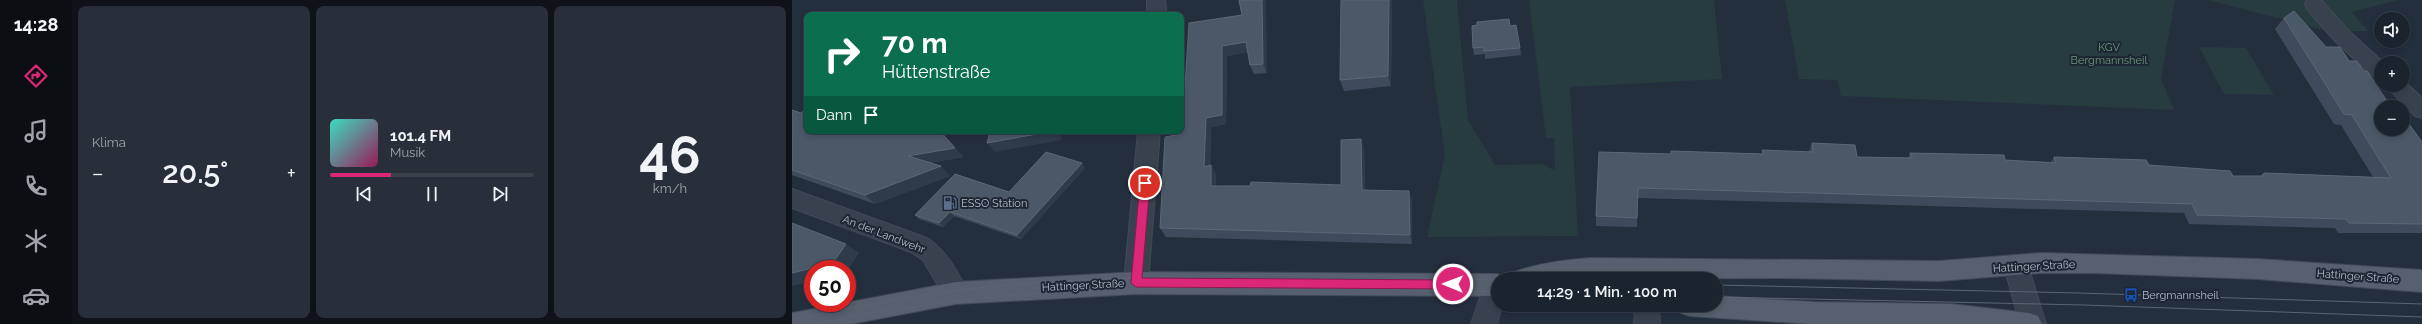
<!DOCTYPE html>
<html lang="de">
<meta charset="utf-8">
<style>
body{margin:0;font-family:Raleway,sans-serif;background:#282f3a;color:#f1f3f6;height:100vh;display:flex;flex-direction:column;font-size:15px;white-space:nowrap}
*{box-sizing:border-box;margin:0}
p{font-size:13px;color:#a0a4aa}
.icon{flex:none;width:22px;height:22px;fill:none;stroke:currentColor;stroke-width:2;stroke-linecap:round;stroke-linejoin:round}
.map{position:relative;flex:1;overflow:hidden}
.drawer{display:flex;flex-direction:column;gap:6px;padding:6px;background:#0f1319;width:720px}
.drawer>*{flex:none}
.hud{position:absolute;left:12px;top:12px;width:380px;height:122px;border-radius:8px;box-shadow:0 2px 6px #0003,0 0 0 1px #39404a;background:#0b6e4f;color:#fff;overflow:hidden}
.buttons{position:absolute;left:1582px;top:12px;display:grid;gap:8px}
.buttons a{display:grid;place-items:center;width:36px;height:36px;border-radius:50%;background:#1b232e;box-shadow:0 2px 6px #0003,0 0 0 1px #39404a;font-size:20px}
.speed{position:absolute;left:12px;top:260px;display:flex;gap:8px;font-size:20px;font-weight:700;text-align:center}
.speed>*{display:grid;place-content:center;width:52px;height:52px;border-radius:50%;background:#1b232e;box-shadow:0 2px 6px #0003,0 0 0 1px #39404a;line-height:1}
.speed .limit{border:6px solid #d22;background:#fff;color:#111}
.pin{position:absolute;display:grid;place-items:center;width:34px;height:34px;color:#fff;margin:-17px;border:2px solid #fff;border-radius:50%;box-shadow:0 1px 4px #0007}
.me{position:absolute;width:44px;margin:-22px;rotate:271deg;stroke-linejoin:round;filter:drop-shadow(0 0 3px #0008)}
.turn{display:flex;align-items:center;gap:14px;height:84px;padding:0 12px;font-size:18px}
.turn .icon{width:52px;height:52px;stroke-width:2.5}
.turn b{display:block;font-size:28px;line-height:34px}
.then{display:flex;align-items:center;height:38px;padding:0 12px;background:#0003;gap:8px;font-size:15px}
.big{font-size:30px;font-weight:600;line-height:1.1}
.drawer .card{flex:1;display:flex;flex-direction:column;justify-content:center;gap:6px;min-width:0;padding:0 14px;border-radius:8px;background:#282f3a}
.drawer .dial{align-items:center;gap:0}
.dial b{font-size:52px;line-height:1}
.song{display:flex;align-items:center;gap:12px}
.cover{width:48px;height:48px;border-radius:6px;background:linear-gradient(135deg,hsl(170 70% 55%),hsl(330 70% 35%))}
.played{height:4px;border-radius:2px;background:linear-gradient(90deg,#db2777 30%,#39404a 30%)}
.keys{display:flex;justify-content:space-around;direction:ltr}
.heat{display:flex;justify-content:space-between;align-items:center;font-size:22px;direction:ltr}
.drawer .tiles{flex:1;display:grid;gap:6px;grid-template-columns:repeat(3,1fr)}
.trip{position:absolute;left:699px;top:272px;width:232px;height:40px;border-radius:20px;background:#1b232e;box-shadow:0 2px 6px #0003,0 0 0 1px #39404a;font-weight:600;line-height:40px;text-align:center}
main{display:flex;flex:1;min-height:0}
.menu{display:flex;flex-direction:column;width:72px;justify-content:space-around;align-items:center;background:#0b0e12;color:#a0a4aa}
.menu .icon{width:28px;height:28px}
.menu .active{color:#db2777}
.menu b{font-size:18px;color:#f1f3f6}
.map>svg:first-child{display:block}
</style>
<main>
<nav class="menu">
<b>14:28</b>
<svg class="icon active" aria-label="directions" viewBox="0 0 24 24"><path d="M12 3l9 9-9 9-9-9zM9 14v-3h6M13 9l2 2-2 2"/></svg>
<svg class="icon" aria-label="music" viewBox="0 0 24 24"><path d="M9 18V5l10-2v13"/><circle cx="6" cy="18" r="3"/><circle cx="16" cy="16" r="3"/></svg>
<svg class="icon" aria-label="phone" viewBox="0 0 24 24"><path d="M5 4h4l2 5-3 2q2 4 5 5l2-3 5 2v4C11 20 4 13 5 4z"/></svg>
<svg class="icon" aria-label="climate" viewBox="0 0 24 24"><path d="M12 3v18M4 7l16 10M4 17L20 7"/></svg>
<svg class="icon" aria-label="car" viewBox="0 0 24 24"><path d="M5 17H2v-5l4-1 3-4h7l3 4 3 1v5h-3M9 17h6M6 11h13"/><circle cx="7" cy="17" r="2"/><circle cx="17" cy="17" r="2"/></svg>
</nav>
<section class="drawer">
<div class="tiles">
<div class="card"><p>Klima</p>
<div class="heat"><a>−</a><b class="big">20.5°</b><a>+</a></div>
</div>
<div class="card">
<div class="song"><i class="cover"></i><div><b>101.4 FM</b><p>Musik</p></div></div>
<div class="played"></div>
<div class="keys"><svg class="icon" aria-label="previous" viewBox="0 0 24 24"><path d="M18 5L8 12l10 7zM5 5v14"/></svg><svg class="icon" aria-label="pause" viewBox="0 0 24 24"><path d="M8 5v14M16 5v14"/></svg><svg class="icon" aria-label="next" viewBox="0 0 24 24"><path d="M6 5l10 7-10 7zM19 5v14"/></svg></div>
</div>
<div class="card dial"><b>46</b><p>km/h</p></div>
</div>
</section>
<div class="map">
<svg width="1630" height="324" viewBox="0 0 1630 324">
<rect width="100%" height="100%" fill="#242f3e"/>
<g fill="#263c3f">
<path d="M631 0H665L676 120 703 165 751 164 763 171 762 138H754L737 0H922L930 79 778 87 786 236 635 237 653 155Z"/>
<path d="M993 0H1383L1369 79 1382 110 1049 96 1045 80 1007 79Z"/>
<path d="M1416 0H1606L1560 12 1576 31H1536Z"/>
<path d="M1407 47 1454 48 1482 95 1432 94Z"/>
</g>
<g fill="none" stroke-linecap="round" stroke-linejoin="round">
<defs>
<g id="minor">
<path d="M355 0H373L375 15H355Z"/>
<path d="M1515 0H1529L1558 32 1592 63H1589V79L1582 77 1544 42 1515 9 1513 4Z"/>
<path d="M1611 80 1630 98V118L1623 116 1593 85H1611Z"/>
<path d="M346 131H368L356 283 353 291 344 294 335 291 332 283Z"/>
<path d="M0 189 135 238C154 250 167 273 176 293L173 301 164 304 155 301 131 260 119 252 0 208Z"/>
<path d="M1224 256 1232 259 1236 266 1254 324H1228L1212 266 1216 259Z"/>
<path d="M704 274 713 279H706V305H710L705 324H679L695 277Z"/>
<path d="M843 305H867L868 324H842Z"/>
</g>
<g id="major">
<path d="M1250 253 1466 259 1630 270V292L1466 279 1302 273H1250L1147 281 991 278 719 279 722 272C747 263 772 260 798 258L1147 261Z"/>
<path d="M344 272 706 274 715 279H706V296L344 294 164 304 59 324H0V313L164 282Z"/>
<path d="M924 296 1022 302 1159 304 1237 313 1246 316 1250 324H1020L898 316 889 313 886 305H924Z"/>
</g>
</defs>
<use href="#minor" stroke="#414a57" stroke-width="2"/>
<use href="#major" stroke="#414a57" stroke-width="2"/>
<use href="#minor" fill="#38414e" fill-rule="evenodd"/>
<use href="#major" fill="#56606e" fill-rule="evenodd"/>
<g stroke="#5a6575" stroke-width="1">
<path d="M924 285 1287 293 1630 304"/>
<path d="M924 297 1292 305 1630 317"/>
<path d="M0 320C58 308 116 296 175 289 352 270 529 275 706 280"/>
<path d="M23 324C247 276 478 287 706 292"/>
</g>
</g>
<g fill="#3f4b5c">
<path d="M447 0 475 73 462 74 458 65 456 52 435 56 434 124 419 127 418 166 419 165 424 174V186L549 185 569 139 572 149 573 190 620 200V244L374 237 368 228 390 134 450 15Z"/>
<path d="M600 0 599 86 552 91 548 80Z"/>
<path d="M1492 18 1534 47 1589 107 1614 124 1630 142V233H1546L1543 228 1397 224 1392 213 846 198 845 227 804 226V216L879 154V151L970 154V150L1017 152 1020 143 1065 157 1116 158 1118 153 1213 160 1259 162 1262 157 1357 165 1441 176H1469L1472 173 1581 177 1549 125 1542 124 1483 29Z"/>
<path d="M718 26 728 48 729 55 693 59V54L682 55 681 48Z"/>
<path d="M0 110 9 113 148 131 171 157 138 163 158 176 83 204 0 175Z"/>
<path d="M293 168 229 239 162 216 151 227 127 219 123 215 217 192Z"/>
</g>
<g fill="#2f3b4b">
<path d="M470 0H474L475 73 471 64Z"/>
<path d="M597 0H600L599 86 596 76Z"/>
<path d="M454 42 458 52 435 56 434 124 419 127 417 176 412 167 414 118 430 46Z"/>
<path d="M148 131 171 157 125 165 116 156Z"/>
<path d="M262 131H270L269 140 203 152 195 143Z"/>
<path d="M569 139 572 149 573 199 570 190Z"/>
<path d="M290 163 293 168 229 239 225 235Z"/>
<path d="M419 165 424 174V195L419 186Z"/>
<path d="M149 166 158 176 83 204 73 195Z"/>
<path d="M617 191 620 200V244L618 235Z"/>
<path d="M158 212 162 216 151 227 147 223Z"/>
<path d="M54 244 67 253 55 271V269H21V281L0 286V273Z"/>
</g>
<g fill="#4b5868" stroke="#5c6777">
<path d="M447 0H470L471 64 458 65 454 42 430 46V115L414 118 412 167 419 165V186H458L459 182 549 185V140L569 139 570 190 617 191 618 235 368 228 373 137 390 134 397 23 450 15Z"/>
<path d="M549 0H597L596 76 548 80Z"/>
<path d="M1502 11 1534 47H1548L1557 61H1565L1572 71H1575L1599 107H1589V129H1611V120L1614 124H1617L1630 142V224L1557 223 1554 219 1405 215 1400 204 846 188 845 218 804 216 807 152 879 154V151L971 154 970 150 1021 152 1020 143 1063 145 1065 157 1120 158 1118 153 1212 155 1213 160 1264 163 1262 157 1354 160 1357 165 1438 171 1441 176H1470L1472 173 1599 178 1560 115 1552 114 1492 18Z"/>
<path d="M717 19 718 26 724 25 728 48 692 51V47L681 48 680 26 685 25V22Z"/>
<path d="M15 108V131H148L163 148 116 156 149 166 73 195 0 170V110L9 113Z"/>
<path d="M198 131H262L195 143Z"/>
<path d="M254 152 290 163 225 235 158 212 147 223 123 215 163 174 217 192Z"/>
<path d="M0 223 54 244 41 263 0 273Z"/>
</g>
<path fill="#db2777" stroke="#8e194d" d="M353 180 358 183 350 278 661 280 666 284 661 289 344 287 339 283 348 183Z"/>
<defs>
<symbol id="fuel-bare" viewBox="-9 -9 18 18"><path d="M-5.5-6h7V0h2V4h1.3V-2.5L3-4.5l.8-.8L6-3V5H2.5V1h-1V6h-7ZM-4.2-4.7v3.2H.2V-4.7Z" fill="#5c6f8a" stroke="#1d2633" stroke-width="2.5" paint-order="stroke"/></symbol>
<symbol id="bus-bare" viewBox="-9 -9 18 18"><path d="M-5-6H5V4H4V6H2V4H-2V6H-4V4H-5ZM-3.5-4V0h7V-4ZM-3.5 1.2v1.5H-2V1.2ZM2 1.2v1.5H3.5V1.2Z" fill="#1a4fb4" stroke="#1d2633" stroke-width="2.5" paint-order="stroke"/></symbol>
</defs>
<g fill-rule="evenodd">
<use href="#fuel-bare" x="148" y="193" width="20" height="20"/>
<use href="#bus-bare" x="1329" y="285" width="20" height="20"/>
</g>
<g text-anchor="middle" stroke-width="4" stroke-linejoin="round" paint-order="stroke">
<g font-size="11" fill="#6b9a76" stroke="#1d2633">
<text x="1317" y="51">KGV<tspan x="1317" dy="13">Bergmannsheil</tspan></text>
</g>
<g font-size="11" fill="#b4bcc9" stroke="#1d2633" text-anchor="start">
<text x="169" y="207">ESSO Station</text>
<text x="1350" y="299">Bergmannsheil</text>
</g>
<g font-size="11" fill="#b4bcc9" stroke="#1d2633">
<text transform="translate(92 234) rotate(21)" y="4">An der Landwehr</text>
<text transform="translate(1242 266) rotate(-3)" y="4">Hattinger Straße</text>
<text transform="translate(1566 276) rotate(4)" y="4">Hattinger Straße</text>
<text transform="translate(291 285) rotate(-3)" y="4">Hattinger Straße</text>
</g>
</g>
</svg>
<div class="buttons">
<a><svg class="icon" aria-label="sound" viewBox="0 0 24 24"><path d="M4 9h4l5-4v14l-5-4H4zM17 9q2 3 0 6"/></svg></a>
<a>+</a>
<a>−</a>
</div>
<div class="speed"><div class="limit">50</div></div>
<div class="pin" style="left:353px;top:183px;background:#d93025"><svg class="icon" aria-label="arrive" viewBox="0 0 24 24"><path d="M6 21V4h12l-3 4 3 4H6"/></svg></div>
<svg class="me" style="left:661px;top:284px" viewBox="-20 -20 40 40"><circle r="17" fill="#db2777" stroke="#fff" stroke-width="3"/><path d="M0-11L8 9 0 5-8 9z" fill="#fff"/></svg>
<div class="trip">14:29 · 1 Min. · 100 m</div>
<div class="hud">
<div class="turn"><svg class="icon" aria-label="right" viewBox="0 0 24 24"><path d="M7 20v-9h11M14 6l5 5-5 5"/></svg><div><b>70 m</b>Hüttenstraße</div></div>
<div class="then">Dann<svg class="icon" aria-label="arrive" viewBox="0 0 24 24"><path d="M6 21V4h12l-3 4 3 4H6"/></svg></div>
</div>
</div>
</main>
